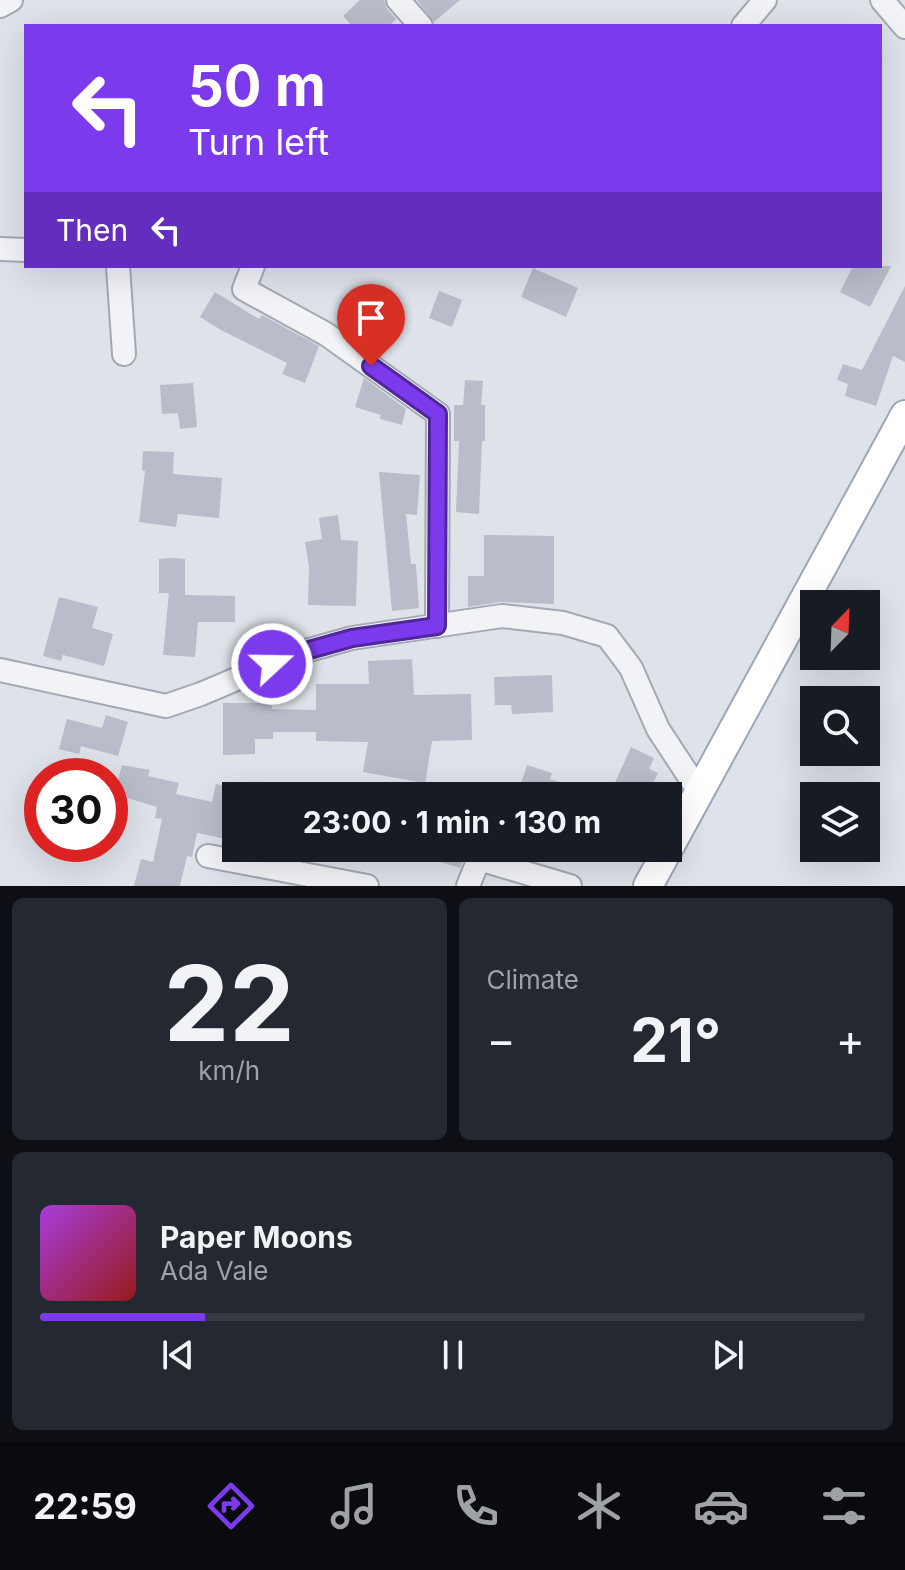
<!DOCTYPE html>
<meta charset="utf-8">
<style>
body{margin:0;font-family:Inter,sans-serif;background:#242831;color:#f1f3f6;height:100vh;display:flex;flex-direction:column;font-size:30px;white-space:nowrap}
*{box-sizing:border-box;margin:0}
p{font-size:26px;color:#9ea1a6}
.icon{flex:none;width:44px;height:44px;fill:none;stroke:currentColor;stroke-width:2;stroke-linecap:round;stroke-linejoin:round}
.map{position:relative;height:886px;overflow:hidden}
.panel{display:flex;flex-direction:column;gap:12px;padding:12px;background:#0d0f14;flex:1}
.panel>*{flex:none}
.banner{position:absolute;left:24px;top:24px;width:858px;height:244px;border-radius:0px;box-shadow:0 8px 32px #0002;background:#7c3aed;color:#fff;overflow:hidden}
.needle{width:52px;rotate:23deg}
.tools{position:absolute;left:800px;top:590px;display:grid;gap:16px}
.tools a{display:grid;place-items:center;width:80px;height:80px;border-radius:0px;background:#171b24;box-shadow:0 8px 32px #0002;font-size:40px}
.speed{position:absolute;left:24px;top:758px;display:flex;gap:16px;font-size:40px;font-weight:700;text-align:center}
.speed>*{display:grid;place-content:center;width:104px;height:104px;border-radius:50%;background:#171b24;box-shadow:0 8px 32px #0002;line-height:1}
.speed .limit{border:12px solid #d22;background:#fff;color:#111}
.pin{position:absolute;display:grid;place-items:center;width:68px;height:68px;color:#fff;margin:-82px -34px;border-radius:50% 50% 50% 0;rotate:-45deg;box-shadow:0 0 8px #0007}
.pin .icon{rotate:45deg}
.me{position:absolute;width:88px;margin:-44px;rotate:69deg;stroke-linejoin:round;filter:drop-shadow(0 0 6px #0008)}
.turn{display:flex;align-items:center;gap:28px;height:168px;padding:0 32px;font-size:36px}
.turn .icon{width:104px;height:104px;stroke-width:2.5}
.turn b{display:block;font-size:56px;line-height:68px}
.then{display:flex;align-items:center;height:76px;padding:0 32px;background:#0003;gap:16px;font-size:30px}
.big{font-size:60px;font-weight:700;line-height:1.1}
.panel .tile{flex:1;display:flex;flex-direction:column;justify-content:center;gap:12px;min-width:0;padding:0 28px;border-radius:12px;background:#242831}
.panel .dial{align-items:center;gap:0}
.dial b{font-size:104px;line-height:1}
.song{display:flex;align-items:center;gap:24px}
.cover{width:96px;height:96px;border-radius:12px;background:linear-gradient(135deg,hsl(280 70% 55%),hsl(0 70% 35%))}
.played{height:8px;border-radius:4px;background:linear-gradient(90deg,#7c3aed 20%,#363941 20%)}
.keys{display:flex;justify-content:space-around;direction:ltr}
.heat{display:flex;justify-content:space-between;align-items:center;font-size:44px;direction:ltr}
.panel .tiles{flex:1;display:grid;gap:12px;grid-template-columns:1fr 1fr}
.tile:last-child{grid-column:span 2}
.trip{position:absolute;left:222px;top:782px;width:460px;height:80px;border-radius:0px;background:#171b24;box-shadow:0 8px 32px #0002;font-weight:700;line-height:80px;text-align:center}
.menu{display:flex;height:128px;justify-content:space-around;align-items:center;background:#090b0e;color:#9ea1a6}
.menu .icon{width:56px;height:56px}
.menu .selected{color:#7c3aed}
.menu b{font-size:36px;color:#f1f3f6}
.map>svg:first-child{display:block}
</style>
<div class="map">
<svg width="905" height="886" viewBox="0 0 905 886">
<rect width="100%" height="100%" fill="#dee2e9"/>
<g fill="#b8bdc9">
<path d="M360 0H384L387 9 396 19 389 26H352L343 16Z"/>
<path d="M417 0H460L434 22Z"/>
<path d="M853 266H891L870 307 840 292Z"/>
<path d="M533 268 578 288 566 317 521 297Z"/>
<path d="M905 286V362L893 356 876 406 845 396 848 384 837 380 843 364 862 370Z"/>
<path d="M439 291 462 300 452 327 429 318Z"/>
<path d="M215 292 259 319 262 315 319 346 305 383 282 374 287 363 221 330 200 317Z"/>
<path d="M364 378 406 409 402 425 380 419 381 415 355 407Z"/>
<path d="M465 380 483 381 481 405H485V441H482L479 514 456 512 459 441H454V405H463Z"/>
<path d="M193 383 197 427 180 429 178 413 162 414 160 385Z"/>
<path d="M143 451 174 452 173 474 222 478 219 518 178 514 176 527 139 522 145 471 142 470Z"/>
<path d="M379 472 420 475 417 515 406 514 411 564H416L419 608 392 611Z"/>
<path d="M338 515 341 540 358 541 356 606 308 605 309 567 305 542 322 539 319 518Z"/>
<path d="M484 535 554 536V604L500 602 468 607V576H484Z"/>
<path d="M172 558 185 559V595L235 596V622H198L195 657 163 655 169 593H159V559Z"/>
<path d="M59 597 98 607 92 628 113 634 104 666 63 655 61 661 43 656Z"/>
<path d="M412 659 414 695 471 694 472 740 432 741 425 783 363 772 368 742 316 741V732H273V739H255V754L223 755V703H272V709L316 710V684H369L368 661Z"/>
<path d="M552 675 553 712 512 714 511 705H495L494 677Z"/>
<path d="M106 715 128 722 118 756 81 746 79 754 59 749 67 719 102 728Z"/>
<path d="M631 747 654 758 649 769 658 773 647 796H609Z"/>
<path d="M122 765 150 770 148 776 179 783 176 794 212 802 216 784 236 789V841L197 833 192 857 187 856 180 886H134L141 859 153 862 162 819 155 818 157 807 114 794Z"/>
<path d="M527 765 552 773 550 779 590 792V796H517Z"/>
<path d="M410 848H468L460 868 409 852Z"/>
</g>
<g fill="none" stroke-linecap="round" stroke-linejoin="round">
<defs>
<g id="minor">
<path d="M398 0 421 26"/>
<path d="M882 0 905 27"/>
<path d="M0 6 11 0"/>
<path d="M743 26 765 0"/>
<path d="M0 249 26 250"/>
<path d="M118 266 124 354"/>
<path d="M253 266 244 289 326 334 438 414 437 626"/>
<path d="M0 670 166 706 201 694 295 654 352 638 502 616 563 623 607 636 631 668 658 729 700 793"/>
<path d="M208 856 367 886"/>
<path d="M468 886 479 859 570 886"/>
</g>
<path id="major" d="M648 886 905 415"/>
</defs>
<use href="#minor" stroke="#a3a8b3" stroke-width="26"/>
<use href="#major" stroke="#9da5b6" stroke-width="32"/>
<use href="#minor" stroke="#f1f3f7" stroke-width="22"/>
<use href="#major" stroke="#fff" stroke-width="28"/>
</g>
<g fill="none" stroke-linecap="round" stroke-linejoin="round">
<defs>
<path id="route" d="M272 664 295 654 352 638 437 626 438 414 371 366"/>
</defs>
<use href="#route" stroke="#51269a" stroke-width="20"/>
<use href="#route" stroke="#7c3aed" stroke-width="14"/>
</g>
</svg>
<div class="tools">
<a><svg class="needle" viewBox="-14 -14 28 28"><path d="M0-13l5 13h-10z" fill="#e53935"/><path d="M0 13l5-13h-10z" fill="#9ea1a6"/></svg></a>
<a><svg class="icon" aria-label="search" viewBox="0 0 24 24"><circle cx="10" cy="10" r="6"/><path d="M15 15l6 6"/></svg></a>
<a><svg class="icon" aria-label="layers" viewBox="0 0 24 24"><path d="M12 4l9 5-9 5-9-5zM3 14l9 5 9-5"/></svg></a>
</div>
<div class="speed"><div class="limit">30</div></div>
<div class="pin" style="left:371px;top:366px;background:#d93025"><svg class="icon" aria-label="arrive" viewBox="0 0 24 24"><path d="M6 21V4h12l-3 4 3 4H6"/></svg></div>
<svg class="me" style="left:272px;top:664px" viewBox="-20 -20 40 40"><circle r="17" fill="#7c3aed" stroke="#fff" stroke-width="3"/><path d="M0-11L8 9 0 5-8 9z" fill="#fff"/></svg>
<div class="trip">23:00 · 1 min · 130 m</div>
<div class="banner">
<div class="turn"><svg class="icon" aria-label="left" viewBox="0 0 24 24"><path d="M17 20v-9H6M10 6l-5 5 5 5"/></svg><div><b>50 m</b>Turn left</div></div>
<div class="then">Then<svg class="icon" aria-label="left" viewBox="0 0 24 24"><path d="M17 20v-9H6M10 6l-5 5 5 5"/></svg></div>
</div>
</div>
<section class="panel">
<div class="tiles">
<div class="tile dial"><b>22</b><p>km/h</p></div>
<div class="tile"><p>Climate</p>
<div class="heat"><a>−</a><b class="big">21°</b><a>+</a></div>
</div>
<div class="tile">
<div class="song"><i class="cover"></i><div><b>Paper Moons</b><p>Ada Vale</p></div></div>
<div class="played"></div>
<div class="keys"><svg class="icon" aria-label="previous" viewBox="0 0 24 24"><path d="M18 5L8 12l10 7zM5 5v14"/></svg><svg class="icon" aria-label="pause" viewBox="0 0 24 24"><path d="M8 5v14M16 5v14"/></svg><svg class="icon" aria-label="next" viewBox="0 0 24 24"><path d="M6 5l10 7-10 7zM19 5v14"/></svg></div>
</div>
</div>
</section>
<nav class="menu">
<b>22:59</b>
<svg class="icon selected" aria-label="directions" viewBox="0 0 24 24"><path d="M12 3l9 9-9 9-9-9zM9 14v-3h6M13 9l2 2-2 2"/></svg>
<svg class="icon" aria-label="music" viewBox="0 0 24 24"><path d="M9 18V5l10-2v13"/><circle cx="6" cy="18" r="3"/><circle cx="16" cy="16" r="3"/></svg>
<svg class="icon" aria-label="phone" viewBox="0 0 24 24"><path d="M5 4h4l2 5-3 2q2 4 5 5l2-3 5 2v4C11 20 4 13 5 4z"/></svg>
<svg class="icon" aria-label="climate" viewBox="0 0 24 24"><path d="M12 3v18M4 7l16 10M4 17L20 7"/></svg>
<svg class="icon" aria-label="car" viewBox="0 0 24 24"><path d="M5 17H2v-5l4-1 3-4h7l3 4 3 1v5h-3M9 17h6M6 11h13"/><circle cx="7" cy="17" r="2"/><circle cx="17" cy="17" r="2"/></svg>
<svg class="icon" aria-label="filters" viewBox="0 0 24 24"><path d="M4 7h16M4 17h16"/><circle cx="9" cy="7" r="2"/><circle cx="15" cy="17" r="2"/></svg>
</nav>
